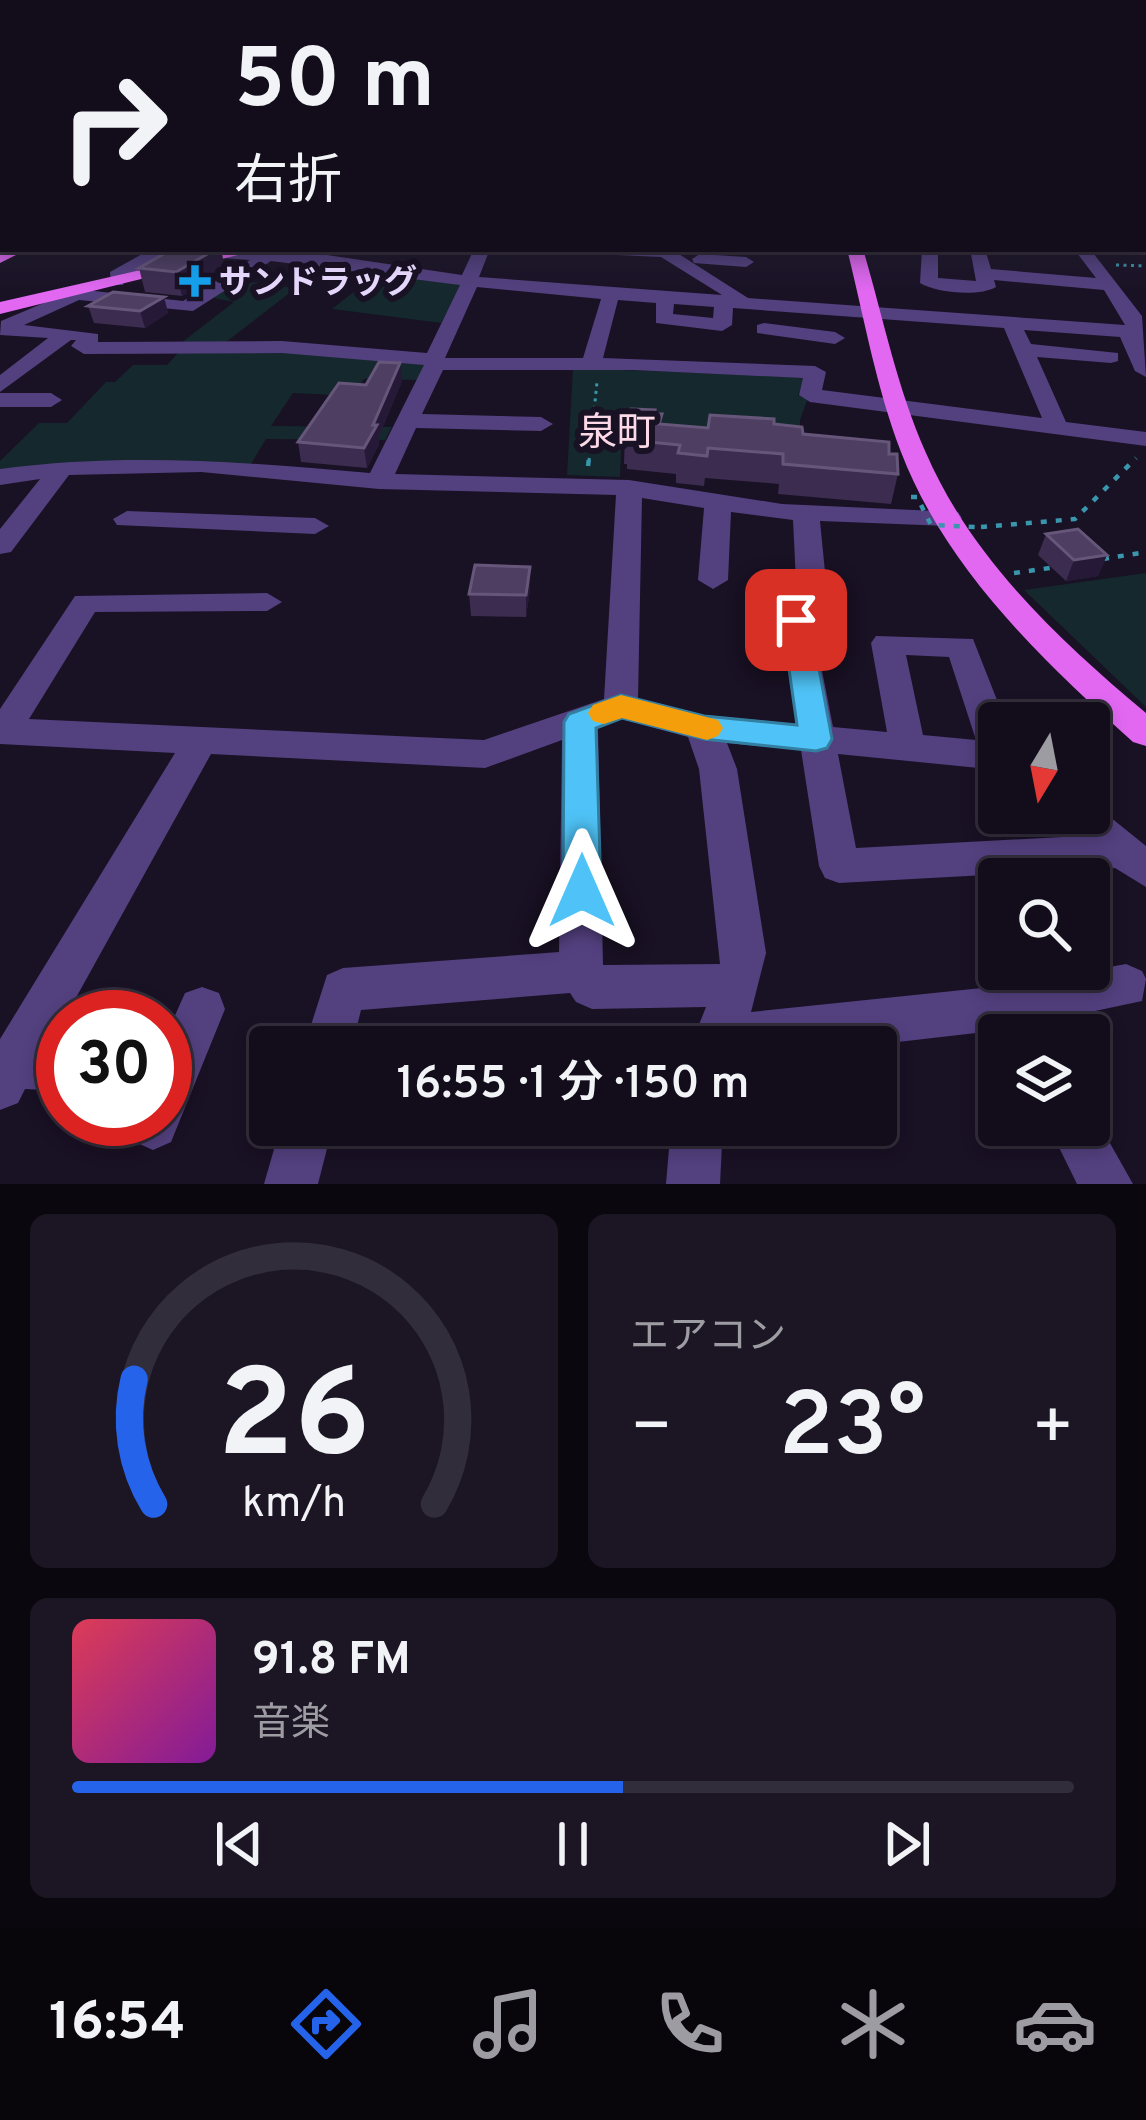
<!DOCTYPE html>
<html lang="ja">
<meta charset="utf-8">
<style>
body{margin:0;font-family:Overpass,"Noto Sans JP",sans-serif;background:#1c1624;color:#f1f3f6;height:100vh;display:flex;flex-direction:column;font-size:45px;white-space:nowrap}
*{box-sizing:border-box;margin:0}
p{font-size:39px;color:#9d9ca3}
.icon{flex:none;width:66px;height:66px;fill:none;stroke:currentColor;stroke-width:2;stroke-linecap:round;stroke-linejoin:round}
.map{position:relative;height:1184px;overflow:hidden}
.details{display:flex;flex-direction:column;gap:30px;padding:30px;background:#0a070f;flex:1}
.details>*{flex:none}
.top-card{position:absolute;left:0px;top:0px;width:1146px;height:252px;box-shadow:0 6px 18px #0003,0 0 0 3px #322d3a;background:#130d1b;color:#f1f3f6;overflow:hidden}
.needle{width:78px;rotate:190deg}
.fabs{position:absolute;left:978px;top:702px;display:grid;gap:24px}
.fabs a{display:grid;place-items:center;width:132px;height:132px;border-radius:12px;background:#130d1b;box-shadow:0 6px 18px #0003,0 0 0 3px #322d3a;font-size:60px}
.speed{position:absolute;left:36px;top:990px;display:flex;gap:24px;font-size:60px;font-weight:700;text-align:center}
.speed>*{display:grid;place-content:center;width:156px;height:156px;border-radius:50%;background:#130d1b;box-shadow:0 6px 18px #0003,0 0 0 3px #322d3a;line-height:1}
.speed .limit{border:18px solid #d22;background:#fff;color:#111}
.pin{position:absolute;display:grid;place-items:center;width:102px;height:102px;color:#fff;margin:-51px;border-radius:24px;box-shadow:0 6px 18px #0006}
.me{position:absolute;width:132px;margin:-66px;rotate:0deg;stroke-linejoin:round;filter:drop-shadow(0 0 9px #0008)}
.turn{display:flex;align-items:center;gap:42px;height:252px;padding:0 36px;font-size:54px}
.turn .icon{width:156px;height:156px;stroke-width:2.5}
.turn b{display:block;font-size:84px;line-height:102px}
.big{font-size:90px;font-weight:600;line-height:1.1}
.details .widget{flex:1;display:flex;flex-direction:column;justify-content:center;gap:18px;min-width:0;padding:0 42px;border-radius:18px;background:#1c1624}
.details .dial{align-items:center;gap:0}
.dial svg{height:312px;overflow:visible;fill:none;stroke:#322d3a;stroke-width:7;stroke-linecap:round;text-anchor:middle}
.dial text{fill:#f1f3f6;stroke:none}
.song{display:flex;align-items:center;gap:36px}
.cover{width:144px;height:144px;border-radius:18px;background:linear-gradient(135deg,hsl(350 70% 55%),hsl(290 70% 35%))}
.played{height:12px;border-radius:6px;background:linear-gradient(90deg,#2563eb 55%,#322d3a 55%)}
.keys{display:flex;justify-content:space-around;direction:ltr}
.heat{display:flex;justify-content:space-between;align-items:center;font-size:66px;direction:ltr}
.details .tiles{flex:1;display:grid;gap:30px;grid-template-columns:1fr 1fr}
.widget:last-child{grid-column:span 2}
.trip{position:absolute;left:249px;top:1026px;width:648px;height:120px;border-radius:12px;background:#130d1b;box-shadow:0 6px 18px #0003,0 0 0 3px #322d3a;font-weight:600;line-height:120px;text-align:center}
.dock{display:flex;height:192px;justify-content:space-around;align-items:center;background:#08050b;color:#9d9ca3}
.dock .icon{width:84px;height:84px}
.dock .active{color:#2563eb}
.dock b{font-size:54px;color:#f1f3f6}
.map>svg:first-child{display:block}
</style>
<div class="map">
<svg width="1146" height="1184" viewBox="0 0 1146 1184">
<rect width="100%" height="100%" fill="#191124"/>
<g fill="#14282d">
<path d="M396 276 462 285 441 323 332 309 360 287 379 290Z"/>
<path d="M237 280 296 288 221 346H177L234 302 209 297Z"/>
<path d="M283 349 429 365 421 380 364 379 352 396 293 393 271 426 392 427 385 440 266 439 251 464 0 474V461L39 423H67L106 382H115L133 365H167L178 353Z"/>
<path d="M573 368 805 377 798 395 808 398 800 420 801 453 776 446 622 430 620 477 567 475Z"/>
<path d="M1146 573V707L1024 590Z"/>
</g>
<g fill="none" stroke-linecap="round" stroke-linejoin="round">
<g stroke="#3a96ad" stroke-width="3" stroke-dasharray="3 4.5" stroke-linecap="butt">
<path d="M1116 265 1146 266"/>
<path d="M589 461 597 382"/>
</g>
<g stroke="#3a96ad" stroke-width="4.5" stroke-dasharray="6 9" stroke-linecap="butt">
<path d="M588 466 589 458"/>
<path d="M981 527 1075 519 1136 458"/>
<path d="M1103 559 1146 552"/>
<path d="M1014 573 1057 567"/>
</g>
<g fill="#53407f" fill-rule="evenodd">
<rect x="1143" y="127" width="3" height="7"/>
<path d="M1143 160 1146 161V169L1143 168Z"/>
<rect x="0" y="169" width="3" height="8"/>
<rect x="1143" y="182" width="3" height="8"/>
<path d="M0 194H3L0 203Z"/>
<path d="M1143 216 1146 217V229L1143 228Z"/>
<path d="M3 224V234L0 235V225Z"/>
<path d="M151 249 327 255 462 275 474 249H490L479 277 722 295 661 257 595 254 587 249H671L748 298 1125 325 1104 290 994 280 996 287C979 297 937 293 920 283L922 249H938V278L976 281 971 254 957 249H985L991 269 1096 278 1074 249H1090L1142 316 1146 377 1135 371 1120 337 1024 330 1031 344 1118 353V361L1111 363 1037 357 1066 422 1146 432V446L810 402 799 395 803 378 633 370H443L422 414 541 417 553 424 541 431 416 428 395 474 629 480 782 504 958 512 962 518 948 526 820 521 826 582 811 591 796 582 793 520 731 512 728 580 713 589 698 580 704 508 642 498 638 698 703 715 797 724 780 619 796 609 812 619 833 727 887 732 871 643 876 636 973 639 1006 723H999V770L838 754 856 848 1081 836 1062 813H1089V800L1146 846V887L1115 868 839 883 825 878 819 866 801 750 727 743 737 769 766 953 751 1012 1011 985 1126 964 1142 971 1146 979 1142 1001 1011 1029 854 1047H690L706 1007 592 1009 576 1002 570 993 361 1010 352 1047H304L327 975 343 968 559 952 562 740 485 768 211 754 52 1041H63V1091L25 1089 18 1103 0 1110V1039L175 753 0 744V709L75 596 267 593 282 602 267 611 95 612 29 719 484 740 604 699 616 495 379 489 201 472 69 475 11 552 0 554V529L40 479 0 485V469C124 452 246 462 370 473L424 365 282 353 84 354 71 346 76 340H71L0 392V375L48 338 0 335 1 321 77 289 183 301 250 260 166 254 125 278 123 285H111L110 272ZM271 261 460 285 427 353 282 341 98 342V334L24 325 79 300 193 311ZM477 287 601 299 583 358H445ZM618 300 656 303V323L722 331 732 325 733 308 1004 328 1042 418 822 390 826 372 815 366 603 358ZM674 304 714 307 713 318 673 314ZM906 655 949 657 976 740 923 735ZM622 719 688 737 699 769 720 964 603 965 598 728Z"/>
<path d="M700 254 746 257 754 262 746 267 694 263 692 259Z"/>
<path d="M764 323 835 332 845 338 835 344 757 333V325Z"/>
<path d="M0 393H51L62 400 51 407H0Z"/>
<path d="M127 511 315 518 329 526 315 534 117 525 113 519Z"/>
<path d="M202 987 219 993 225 1009 171 1142 153 1150 135 1142 127 1124 129 1119H165V1038L185 993Z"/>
<path d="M1089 1106 1133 1184H1077L1048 1125H1089Z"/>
<path d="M281 1125H333L318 1184H264Z"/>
<path d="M671 1125H723L720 1184H666Z"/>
</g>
<g fill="#e268f2" fill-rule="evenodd">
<path d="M6 249H28L0 263V252Z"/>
<path d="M233 249H262L0 314V302Z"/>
<path d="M847 249H863C883 317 897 388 926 453 972 559 1059 640 1146 713V746L1133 742C1042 660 946 569 901 452 876 387 864 317 847 249Z"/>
</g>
<path stroke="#3a96ad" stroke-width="4.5" stroke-dasharray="6 9" stroke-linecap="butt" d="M911 497H917L931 525 975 527"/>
</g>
<g fill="#3c2c50">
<path d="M182 249H221L225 270 182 296 145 292 139 268Z"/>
<path d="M164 297 168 313 145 328 94 323 88 306Z"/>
<path d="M402 381 378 438 379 444 367 468 301 462 298 442 366 385Z"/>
<path d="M655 414H662L661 424 708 428 774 424 803 434 889 454 898 474 891 504 778 494 779 484 705 478 704 486 676 483V474L627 469V464H624L625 434Z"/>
<path d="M1046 534 1107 555 1098 576 1066 581 1038 555Z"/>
<path d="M530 589 526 617 471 616 469 594Z"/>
</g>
<g fill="#261937">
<path d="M216 249H221L225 270 182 296 176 272Z"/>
<path d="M164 297 168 313 145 328 140 311Z"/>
<path d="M400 363 402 381 378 438 379 444 367 468 364 448Z"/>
<path d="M1107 555 1098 576 1066 581 1074 560Z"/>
<path d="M530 567V589L526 617V595Z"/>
</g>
<g fill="#4e3e62" stroke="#66567a" stroke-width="3">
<path d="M182 249H216L176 272 139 268 167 252Z"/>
<path d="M113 292 164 297 140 311 88 306Z"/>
<path d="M379 362 400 363 373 425H377L364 448 298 442 339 383 366 385Z"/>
<path d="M631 409 655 410 654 414H662L659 424 708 428 710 415 774 419V424L802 427 803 434 889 442V454H897L898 474 783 464V454L708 448 707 456 678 453 680 445 628 440 630 435 625 434Z"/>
<path d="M1078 529 1107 555 1074 560 1046 534Z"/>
<path d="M475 565 530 567 526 595 469 594Z"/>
</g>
<linearGradient id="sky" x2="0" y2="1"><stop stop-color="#0e0914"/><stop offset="0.43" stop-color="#383850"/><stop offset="1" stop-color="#383850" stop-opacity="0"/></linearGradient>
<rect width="1146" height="292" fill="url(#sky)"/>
<path fill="#4fc3f7" stroke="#337fa1" stroke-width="3" d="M796 610 810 620 832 739 827 748 816 751 704 739 622 718 596 728 601 891 595 903 582 907 568 903 563 891 564 722 569 714 621 695 704 716 797 725 782 620Z"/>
<path fill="#f59e0b" d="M621 695 718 720 723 728 718 736 707 740 622 718 604 724 593 721 588 713 593 705Z"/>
<path fill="#159eea" stroke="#191124" stroke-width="4.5" d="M189 263h12v12h12v12h-12v12h-12v-12h-12v-12h12z"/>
<g text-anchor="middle" stroke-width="12" stroke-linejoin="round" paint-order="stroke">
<g font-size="33" font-weight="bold" fill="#e5d7fb" stroke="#191124" text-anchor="start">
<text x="219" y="293">サンドラッグ</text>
</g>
<g font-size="39" fill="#fcd9e6" stroke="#191124">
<text x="617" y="445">泉町</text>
</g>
</g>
</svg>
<div class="fabs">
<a><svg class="needle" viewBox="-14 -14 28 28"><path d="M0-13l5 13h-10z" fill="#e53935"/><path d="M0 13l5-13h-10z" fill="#9d9ca3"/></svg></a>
<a><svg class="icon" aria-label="search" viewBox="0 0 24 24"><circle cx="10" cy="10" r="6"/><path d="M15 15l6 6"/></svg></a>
<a><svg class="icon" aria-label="layers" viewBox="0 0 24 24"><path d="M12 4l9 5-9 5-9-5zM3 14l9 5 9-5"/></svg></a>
</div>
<div class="speed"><div class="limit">30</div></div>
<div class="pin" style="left:796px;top:620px;background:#d93025"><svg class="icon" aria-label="arrive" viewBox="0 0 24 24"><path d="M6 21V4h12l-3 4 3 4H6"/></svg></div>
<svg class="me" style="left:582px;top:891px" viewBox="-20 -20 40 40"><path d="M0-17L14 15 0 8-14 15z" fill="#4fc3f7" stroke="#fff" stroke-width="4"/></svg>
<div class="trip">16:55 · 1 分 · 150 m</div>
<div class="top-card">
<div class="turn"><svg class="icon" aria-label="right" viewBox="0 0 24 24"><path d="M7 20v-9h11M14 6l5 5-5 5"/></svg><div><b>50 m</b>右折</div></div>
</div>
</div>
<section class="details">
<div class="tiles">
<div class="widget dial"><svg viewBox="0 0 100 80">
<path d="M14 69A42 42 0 1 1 86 69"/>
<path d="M14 69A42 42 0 0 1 9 37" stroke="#2563eb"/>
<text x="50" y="56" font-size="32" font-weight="700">26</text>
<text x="50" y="72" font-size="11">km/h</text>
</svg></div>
<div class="widget"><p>エアコン</p>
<div class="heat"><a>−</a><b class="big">23°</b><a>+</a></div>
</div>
<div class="widget">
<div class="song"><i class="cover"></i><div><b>91.8 FM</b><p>音楽</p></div></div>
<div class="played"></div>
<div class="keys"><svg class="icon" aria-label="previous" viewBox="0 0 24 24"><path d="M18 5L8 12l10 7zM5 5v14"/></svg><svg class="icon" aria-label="pause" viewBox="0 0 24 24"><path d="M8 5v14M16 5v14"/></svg><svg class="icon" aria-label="next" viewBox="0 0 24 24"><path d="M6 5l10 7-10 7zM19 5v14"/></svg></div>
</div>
</div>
</section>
<nav class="dock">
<b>16:54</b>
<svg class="icon active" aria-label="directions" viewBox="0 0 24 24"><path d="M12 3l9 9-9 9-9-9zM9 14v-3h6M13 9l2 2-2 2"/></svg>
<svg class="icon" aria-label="music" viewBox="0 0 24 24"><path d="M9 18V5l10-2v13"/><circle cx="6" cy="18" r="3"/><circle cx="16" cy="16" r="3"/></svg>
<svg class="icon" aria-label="phone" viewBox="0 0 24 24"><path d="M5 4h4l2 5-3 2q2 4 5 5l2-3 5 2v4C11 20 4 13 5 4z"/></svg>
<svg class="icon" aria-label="climate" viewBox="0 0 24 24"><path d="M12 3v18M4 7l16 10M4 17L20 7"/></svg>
<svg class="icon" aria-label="car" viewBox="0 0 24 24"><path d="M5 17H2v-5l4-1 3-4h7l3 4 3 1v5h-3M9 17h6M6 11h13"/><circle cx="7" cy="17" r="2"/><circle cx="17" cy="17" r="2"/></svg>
</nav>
